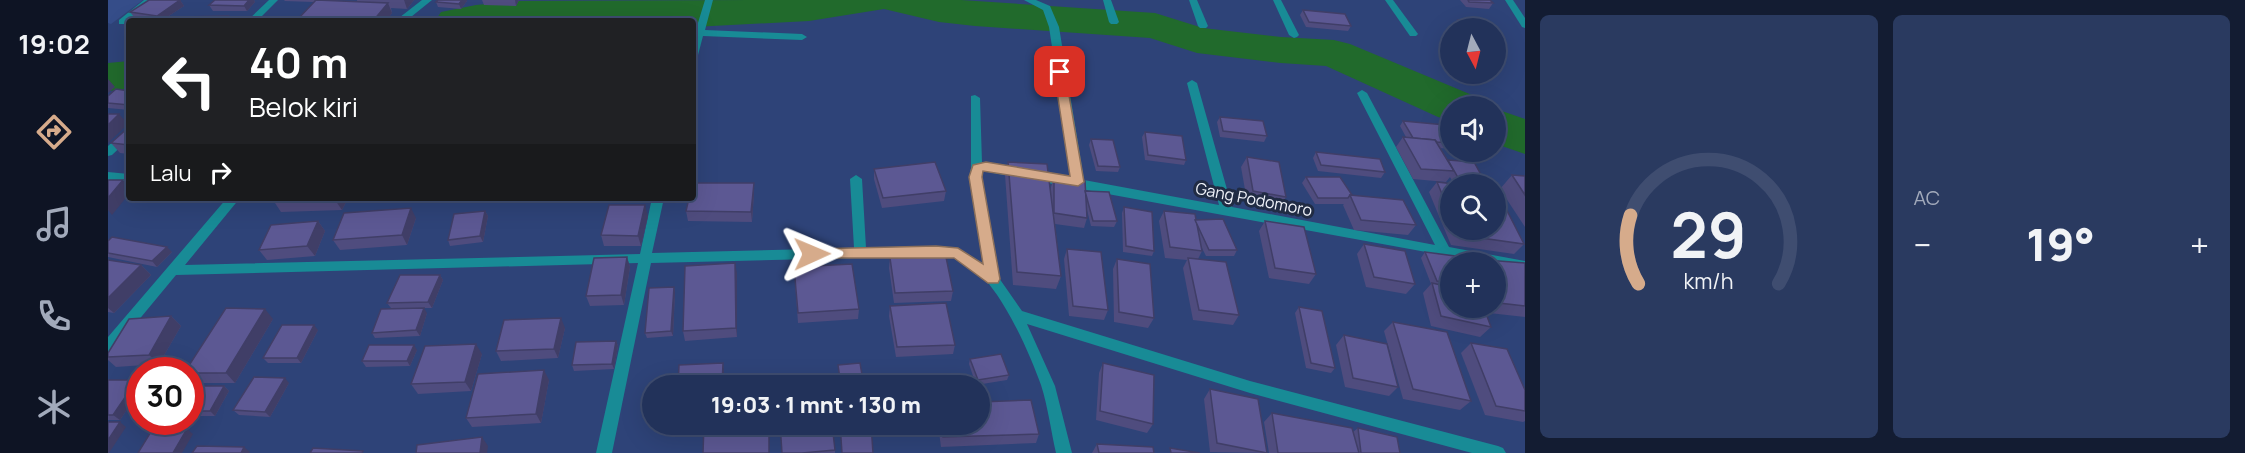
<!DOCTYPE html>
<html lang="id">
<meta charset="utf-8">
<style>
body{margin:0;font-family:Manrope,sans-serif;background:#2a3a60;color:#f1f3f6;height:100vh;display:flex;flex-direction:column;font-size:22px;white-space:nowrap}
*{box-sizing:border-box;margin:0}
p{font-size:20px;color:#a2aabb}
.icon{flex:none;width:33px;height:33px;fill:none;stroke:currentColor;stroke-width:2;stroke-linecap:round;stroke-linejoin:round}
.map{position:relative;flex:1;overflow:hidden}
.sheet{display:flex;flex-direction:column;gap:15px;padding:15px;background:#131c32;width:720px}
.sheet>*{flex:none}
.banner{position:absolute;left:18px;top:18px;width:570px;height:183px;border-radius:6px;box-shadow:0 6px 24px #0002,0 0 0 2px #3f4d70;background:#202124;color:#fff;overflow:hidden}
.needle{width:39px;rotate:173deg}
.tools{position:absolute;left:1332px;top:18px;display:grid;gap:12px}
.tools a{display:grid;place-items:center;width:66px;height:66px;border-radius:50%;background:#22325a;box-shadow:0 6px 24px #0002,0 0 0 2px #3f4d70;font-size:30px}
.speed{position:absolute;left:18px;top:357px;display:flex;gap:12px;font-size:30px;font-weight:700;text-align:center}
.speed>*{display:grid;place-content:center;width:78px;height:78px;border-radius:50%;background:#22325a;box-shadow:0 6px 24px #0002,0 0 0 2px #3f4d70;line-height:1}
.speed .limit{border:9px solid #d22;background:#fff;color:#111}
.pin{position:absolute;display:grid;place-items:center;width:51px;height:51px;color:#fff;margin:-26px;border-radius:12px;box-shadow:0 3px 9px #0006}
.me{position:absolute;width:66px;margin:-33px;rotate:89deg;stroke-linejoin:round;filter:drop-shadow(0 0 4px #0008)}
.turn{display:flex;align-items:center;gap:21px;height:126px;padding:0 24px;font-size:27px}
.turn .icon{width:78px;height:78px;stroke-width:2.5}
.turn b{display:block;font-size:42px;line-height:51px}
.then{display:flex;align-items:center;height:57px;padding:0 24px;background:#0003;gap:12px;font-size:22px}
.big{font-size:45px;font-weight:800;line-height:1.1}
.sheet .tile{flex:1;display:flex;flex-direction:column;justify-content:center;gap:9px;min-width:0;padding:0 21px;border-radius:9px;background:#2a3a60}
.sheet .dial{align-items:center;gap:0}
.dial svg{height:156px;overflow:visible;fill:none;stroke:#3f4d70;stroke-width:7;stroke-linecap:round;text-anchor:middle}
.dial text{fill:#f1f3f6;stroke:none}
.heat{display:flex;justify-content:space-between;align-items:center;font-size:33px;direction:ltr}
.sheet .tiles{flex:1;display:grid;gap:15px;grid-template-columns:repeat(2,1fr)}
.trip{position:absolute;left:534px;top:375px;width:348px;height:60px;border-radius:30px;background:#22325a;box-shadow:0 6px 24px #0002,0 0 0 2px #3f4d70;font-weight:800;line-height:60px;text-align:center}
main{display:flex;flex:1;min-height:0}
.menu{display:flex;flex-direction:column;width:108px;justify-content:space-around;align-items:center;background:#0e1424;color:#a2aabb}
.menu .icon{width:42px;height:42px}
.menu .active{color:#d6ab8b}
.menu b{font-size:27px;color:#f1f3f6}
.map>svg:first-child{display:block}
</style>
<main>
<nav class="menu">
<b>19:02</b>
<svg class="icon active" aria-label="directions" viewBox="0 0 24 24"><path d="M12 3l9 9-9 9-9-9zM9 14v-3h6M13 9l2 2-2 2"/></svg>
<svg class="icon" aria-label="music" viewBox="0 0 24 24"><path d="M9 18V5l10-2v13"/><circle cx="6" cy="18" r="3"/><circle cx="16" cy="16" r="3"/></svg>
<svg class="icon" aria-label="phone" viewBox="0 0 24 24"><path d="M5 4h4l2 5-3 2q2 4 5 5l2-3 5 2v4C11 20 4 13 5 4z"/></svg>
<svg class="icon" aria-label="climate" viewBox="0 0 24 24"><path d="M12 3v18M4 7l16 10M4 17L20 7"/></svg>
</nav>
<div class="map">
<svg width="1417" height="453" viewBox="0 0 1417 453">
<rect width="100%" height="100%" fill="#2e4378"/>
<path fill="#354d89" d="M0 0H35L3 24 0 23Z"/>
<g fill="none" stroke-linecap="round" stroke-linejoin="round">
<g fill="#216a2c" fill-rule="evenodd">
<path d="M642 0H853L1047 13 1095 28 1173 37 1226 40 1242 44 1364 95 1371 106H1342V120L1330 117 1218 66 1173 63 1089 53 1042 38 867 26 831 22 776 9 701 21 585 27V21H327L333 12 368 5 409 1Z"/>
<path d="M21 61V89L0 91V63Z"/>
<path d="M1388 109 1417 119V154L1388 144Z"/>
</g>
<g fill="#188b96" fill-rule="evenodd">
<path d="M36 0H46L17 24H11V20Z"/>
<path d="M161 0H170L149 21H139Z"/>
<path d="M314 0H324L298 21H287Z"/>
<path d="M597 0H605L597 30 694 34 699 37 694 40 595 36 590 55 585 58V39Z"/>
<path d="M916 0H928L942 6 951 27 976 180 1111 205 1079 83 1084 80 1089 83 1124 207 1327 245 1249 93 1254 90 1259 93 1341 247 1417 261V271L1388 265V262H1373L874 171 873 177 891 278 914 311 1142 381 1390 446 1395 448 1398 453H1364L1142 393 919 324 947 386 964 453H948C943 431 940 407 933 385 920 349 886 269 847 257 841 256 834 256 828 256L543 263 504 453H488L530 263 68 275 5 351 0 353V337L119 198H132L77 265 532 254 544 198H556L544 253 746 248 742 179 748 175 754 179 758 248 828 246 850 248 876 264 861 177 863 168V96L867 95 872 98 874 163 964 178 941 27 935 10Z"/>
<path d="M995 0H1003L1011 22 1009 24H1003L1001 22Z"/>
<path d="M1081 0H1089L1100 26 1098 28H1092L1090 26Z"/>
<path d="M1165 0H1173L1191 35 1189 37 1186 38 1181 35Z"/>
<path d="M1277 0H1285L1310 34 1308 36H1302Z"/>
<path d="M21 130V139L4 155 0 156V146L17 131Z"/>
<path d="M0 172 21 174V182L0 180Z"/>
</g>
<path fill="#188b96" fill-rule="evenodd" d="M1397 0H1405L1417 18V28L1414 27Z"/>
</g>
<g fill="#4f4c7e">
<path d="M72 0 76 6 53 21 26 17 22 12Z"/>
<path d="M107 0H146L147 2 139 11H105L101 5Z"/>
<path d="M176 0H207L206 2 177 1Z"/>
<path d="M249 0H306L299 9 283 8 284 13 278 21H190L189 20 249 2Z"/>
<path d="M374 0H411L408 6 376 5Z"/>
<path d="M1352 0H1382L1385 3 1381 9 1358 7Z"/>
<path d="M359 1 353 9 330 7 328 2Z"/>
<path d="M1195 10 1243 26 1240 31 1198 27 1192 15Z"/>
<path d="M1350 20 1384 23 1391 32 1388 38V28H1349L1347 25Z"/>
<path d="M21 91V110L0 108V96Z"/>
<path d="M1112 117 1159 136 1156 142 1112 137 1109 122Z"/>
<path d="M1295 121 1342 133V149L1332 148 1340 160 1378 184H1346L1342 177 1338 182 1305 179 1288 147 1295 137H1298L1292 126Z"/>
<path d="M21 127V154L12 153 3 143Z"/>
<path d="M1037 132 1078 160 1076 165 1037 160 1034 137Z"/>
<path d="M983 139 1012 167 1010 172 988 171 981 145Z"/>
<path d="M1208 152 1277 172 1273 178 1210 171 1205 158Z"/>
<path d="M1139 157 1178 197 1172 207 1139 201 1133 167Z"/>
<path d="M900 162 943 192V187L946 177 978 191 1009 221 1006 227 983 226 979 210V218L976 228 947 224 953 276 948 289 905 285 897 175Z"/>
<path d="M766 169 838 191 836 201 774 208 766 179Z"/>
<path d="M1404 175 1417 176V227L1392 189Z"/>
<path d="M1198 177 1244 195 1308 225 1300 235 1246 230 1235 205 1236 204H1207L1194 183Z"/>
<path d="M1329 182 1342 184V230H1388L1416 244 1406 254 1343 245 1321 192Z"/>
<path d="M646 183V193L644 222 580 221 578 211Z"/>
<path d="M129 198H240L234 210 173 212 167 203H132Z"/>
<path d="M1016 207 1046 251 1044 256 1015 252 1014 213Z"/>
<path d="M377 211 380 216 375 242 342 246 340 240Z"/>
<path d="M1056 211 1088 220 1129 250 1126 256H1098L1092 244 1094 251 1090 259 1131 315 1125 325 1085 320 1075 268 1079 260 1057 258 1051 221Z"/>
<path d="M540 216 533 246H496L493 235Z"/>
<path d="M308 218 299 245 232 250 225 240Z"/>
<path d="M210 221 217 231 207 256 159 260 151 250Z"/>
<path d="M1157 221 1208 274 1201 284 1161 278 1151 231Z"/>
<path d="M0 241 64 252 49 267 0 257Z"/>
<path d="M1256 244 1307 284 1298 294 1258 287 1249 254Z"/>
<path d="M959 249 1000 310 996 320 961 316 956 259Z"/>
<path d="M1317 252 1342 262V308L1383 327 1372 337 1323 326 1315 293 1323 284 1313 258Z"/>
<path d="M519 257 522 267 516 305 482 306 478 296Z"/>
<path d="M782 258 845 291 843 301 786 303 781 268Z"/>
<path d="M1009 259 1046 318 1040 328 1006 322 1005 269Z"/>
<path d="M1365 259 1417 263V317L1381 313 1377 308H1388V262H1361Z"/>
<path d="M0 260 33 265 43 275 6 313 0 312Z"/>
<path d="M686 267 751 309 750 319 690 323Z"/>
<path d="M629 273V337L577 341 575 331Z"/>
<path d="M332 275 335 280 324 308H283L279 303Z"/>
<path d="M566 287 567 292 565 336 539 338 537 333Z"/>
<path d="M782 306 847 345 845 354 788 357 781 316Z"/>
<path d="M1191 307 1227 368 1223 373 1198 368 1187 313Z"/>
<path d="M319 313 312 336 267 338 264 333Z"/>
<path d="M63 316 73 326 51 364 8 367 0 360V353Z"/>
<path d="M165 319 127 383H86L82 379V370Z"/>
<path d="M1285 322 1363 401 1352 410 1295 399 1276 331Z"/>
<path d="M457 328 450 358 393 361 388 351Z"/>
<path d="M210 330 193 363H160L155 358Z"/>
<path d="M1236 335 1290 387 1281 396 1237 387 1228 345Z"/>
<path d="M508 341 510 346 506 369 466 371 464 365Z"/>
<path d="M1363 343 1417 390V421L1415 422 1377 415 1353 353Z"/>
<path d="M309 350 302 366 258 367 254 361Z"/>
<path d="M374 354 363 391 310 394 303 384Z"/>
<path d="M862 359 901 375 899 380 868 385 861 364Z"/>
<path d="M995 363 1045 424 1039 433 988 420 991 373Z"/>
<path d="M0 380H29L32 382V390L12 420H0Z"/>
<path d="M441 380 433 423 364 427 358 418Z"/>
<path d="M181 383 162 417 131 415 125 410Z"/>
<path d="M82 386H116L121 391 107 416H82Z"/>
<path d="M1102 389 1159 453 1102 452 1096 399Z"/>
<path d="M1164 413 1245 432 1250 428 1292 453H1161L1156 422Z"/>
<path d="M830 424H872L931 434 928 443 833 447Z"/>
<path d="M989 444 1046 453H984Z"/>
<path d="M727 450V453H674Z"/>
</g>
<g fill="#403e67">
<path d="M72 0 76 6 53 21 49 16Z"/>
<path d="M141 0H146L147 2 139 11 136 6Z"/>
<path d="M296 0H306L299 9Z"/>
<path d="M354 0H359V1L353 9 351 4Z"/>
<path d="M407 0H411L408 6Z"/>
<path d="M280 3 284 13 278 21H265Z"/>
<path d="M120 16 123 21H116Z"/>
<path d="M0 79 7 87 0 93Z"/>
<path d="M11 114 20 124 0 143V125Z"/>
<path d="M15 180 21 187V194L4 215 0 210V198Z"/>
<path d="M646 183V193L644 222 643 212Z"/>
<path d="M228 198H240L234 210 227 200Z"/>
<path d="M537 205 540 216 533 246 530 236Z"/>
<path d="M303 208 308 218 299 245 294 235Z"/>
<path d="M377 211 380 216 375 242 372 236Z"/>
<path d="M210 221 217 231 207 256 199 246Z"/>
<path d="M59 247 64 252 49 267 44 261Z"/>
<path d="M519 257 522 267 516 305 513 295Z"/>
<path d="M627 263 629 273V337L628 328Z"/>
<path d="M33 265 43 275 6 313 0 308V298Z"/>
<path d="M332 275 335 280 324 308 320 302Z"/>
<path d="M566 287 567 292 565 336 563 331Z"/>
<path d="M316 308 319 313 312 336 308 330Z"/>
<path d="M157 309 165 319 127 383 118 373Z"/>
<path d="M63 316 73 326 51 364 41 355Z"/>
<path d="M453 318 457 328 450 358 446 349Z"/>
<path d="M206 325 210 330 193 363 189 358Z"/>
<path d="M508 341 510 346 506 369 504 364Z"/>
<path d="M368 344 374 354 363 391 357 382Z"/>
<path d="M306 345 309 350 302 366 299 361Z"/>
<path d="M615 363 616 373V386H614Z"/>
<path d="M436 370 441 380 433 423 428 414Z"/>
<path d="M177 378 181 383 162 417 157 412Z"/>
<path d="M29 380 32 382V390L12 420 5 415Z"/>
<path d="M116 386 121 391 107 416 102 411Z"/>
<path d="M12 422 18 427 1 453H0V440Z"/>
<path d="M79 429 85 434 74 453H65Z"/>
<path d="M374 437 380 446 379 453H372Z"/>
<path d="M136 447 142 452 141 453H133Z"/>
</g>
<g fill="#5c5893" stroke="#403e67" stroke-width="1.5">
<path d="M41 0H72L49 16 22 12Z"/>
<path d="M107 0H141L136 6 101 5Z"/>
<path d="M208 0 280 3 265 21 189 20Z"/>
<path d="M330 0H354L351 4 328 2Z"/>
<path d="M1360 0H1382L1385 3 1361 2Z"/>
<path d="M1195 10 1237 14 1243 26 1201 22Z"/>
<path d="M120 16 116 21H70L73 17Z"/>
<path d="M1350 20 1384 23 1391 32H1388V28H1356Z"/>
<path d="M8 89 21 91V105L0 103V96Z"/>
<path d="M0 114H11L0 125Z"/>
<path d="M1112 117 1155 121 1159 136 1115 131Z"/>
<path d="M1295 121 1338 125 1342 133V143L1329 142 1327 140 1305 138Z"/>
<path d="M21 127V145L3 143Z"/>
<path d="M1037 132 1074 136 1078 160 1040 155Z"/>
<path d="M1295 137 1327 140 1346 171 1313 169Z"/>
<path d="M983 139 1005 140 1012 167 990 166Z"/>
<path d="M1208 152 1272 159 1277 172 1213 165Z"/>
<path d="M1139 157 1171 162 1178 197 1145 191Z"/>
<path d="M1340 160 1366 162 1378 184 1352 181Z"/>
<path d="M827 162 838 191 775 198 766 169Z"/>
<path d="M900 162 939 164 953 276 909 272Z"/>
<path d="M1404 175 1417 176V195Z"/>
<path d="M946 177 977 181 979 218 946 213Z"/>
<path d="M1198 177H1232L1244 195H1242L1240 198H1210Z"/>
<path d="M0 180H15L0 198Z"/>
<path d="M1329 182 1346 184H1342V213Z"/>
<path d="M585 183H646L643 212 578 211 581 198H585Z"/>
<path d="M977 191 1001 192 1009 221H985Z"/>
<path d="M1388 191H1389L1416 244 1352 235 1350 230H1388Z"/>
<path d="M1242 195 1295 200 1308 225 1253 220Z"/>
<path d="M168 198H228L227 200 166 201Z"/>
<path d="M501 205H537L530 236 493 235Z"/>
<path d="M1016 207 1044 212 1046 251 1018 246Z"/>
<path d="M303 208 294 235 225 240 236 213Z"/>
<path d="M377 211 372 236 340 240 346 214Z"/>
<path d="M1056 211 1087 214 1094 251 1062 247Z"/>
<path d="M1115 219 1129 250H1101L1087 220Z"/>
<path d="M210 221 199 246 151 250 163 225Z"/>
<path d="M1157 221 1196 227 1208 274 1167 268Z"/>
<path d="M4 237 59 247 44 261 0 253V241Z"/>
<path d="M1256 244 1297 251 1307 284 1266 277Z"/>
<path d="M959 249 993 252 1000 310 965 306Z"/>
<path d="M1317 252 1347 256 1349 262H1342V283L1329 281Z"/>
<path d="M519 257 513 295 478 296 486 258Z"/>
<path d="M838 257 845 291 787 293 782 258Z"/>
<path d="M1080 258 1118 262 1131 315 1091 310Z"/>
<path d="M1009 259 1042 264 1046 318 1011 312Z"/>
<path d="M1365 259 1417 263V306L1391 303 1388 298V262H1367Z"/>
<path d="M0 260 33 265 0 298Z"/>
<path d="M627 263 628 328 575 331 577 266Z"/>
<path d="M744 264 751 309 690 313 686 267Z"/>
<path d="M292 275H332L320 302 279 303Z"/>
<path d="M1324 283 1342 287V308H1376L1383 327 1333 316Z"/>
<path d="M566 287 563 331 537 333 541 288Z"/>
<path d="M838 303 847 345 789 347 782 306Z"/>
<path d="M1191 307 1214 311 1227 368 1203 363Z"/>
<path d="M118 308 157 309 118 373H82V370H78Z"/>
<path d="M316 308 308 330 264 333 273 309Z"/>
<path d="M63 316 41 355 0 357V353L21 319Z"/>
<path d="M453 318 446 349 388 351 396 320Z"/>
<path d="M1285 322 1339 332 1363 401 1305 389Z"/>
<path d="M174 325H206L189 358H155Z"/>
<path d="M1236 335 1279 344 1290 387 1245 378Z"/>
<path d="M508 341 504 364 464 365 468 342Z"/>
<path d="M1363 343 1399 349 1417 390V411L1388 406Z"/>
<path d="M368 344 357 382 303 384 317 346Z"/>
<path d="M261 345H306L299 361H254Z"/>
<path d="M893 354 901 375 870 380 862 359Z"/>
<path d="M615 363 614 386H570L571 365Z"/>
<path d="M752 363 756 386H733L730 365Z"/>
<path d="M995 363 1046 375 1045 424 992 411Z"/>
<path d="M436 370 428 414 358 418 370 374Z"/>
<path d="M146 377 177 378 157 412 125 410Z"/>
<path d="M0 380H29L5 415H0Z"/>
<path d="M82 386H116L102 411H82Z"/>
<path d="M1102 389 1150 399 1159 453 1109 443Z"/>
<path d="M923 400 931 434 835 437 833 424H872V402Z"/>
<path d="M1164 413 1244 428 1251 453H1170Z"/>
<path d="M0 422H12L0 440Z"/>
<path d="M596 424H661V453H595Z"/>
<path d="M672 424H724L727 450 694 453H674Z"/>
<path d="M732 424H763L765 453H734Z"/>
<path d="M1250 428 1289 437 1292 453H1253Z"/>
<path d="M79 429 65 453H30L44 430Z"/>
<path d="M374 437 372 453H308L309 445Z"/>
<path d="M989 444 1045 447 1046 453H991Z"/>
<path d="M89 446 136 447 133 453H84Z"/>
<path d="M205 448 255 451 254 453H202Z"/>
<path d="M1062 448 1092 453H1063Z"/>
</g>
<path fill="#d6ab8b" stroke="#8b6f5a" stroke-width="1.5" d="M952 69 957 72 976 182 970 186 875 171 874 177 892 279 890 283H880L846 258H699L697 254 699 250 704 249 828 246 850 248 875 264 861 177 865 165 878 162 962 176 946 72Z"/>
<g text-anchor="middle" stroke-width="6" stroke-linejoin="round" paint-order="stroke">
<g font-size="16" fill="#f0f3fa" stroke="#212c44">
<text transform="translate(1146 199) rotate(11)" y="6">Gang Podomoro</text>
</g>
</g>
</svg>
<div class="tools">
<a><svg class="needle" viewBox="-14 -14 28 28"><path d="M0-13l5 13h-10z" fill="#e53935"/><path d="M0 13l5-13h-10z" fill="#a2aabb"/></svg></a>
<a><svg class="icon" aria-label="sound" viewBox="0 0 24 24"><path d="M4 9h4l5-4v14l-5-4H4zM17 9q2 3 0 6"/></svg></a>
<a><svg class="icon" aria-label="search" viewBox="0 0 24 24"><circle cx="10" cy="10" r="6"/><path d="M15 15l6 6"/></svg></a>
<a>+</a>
</div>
<div class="speed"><div class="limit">30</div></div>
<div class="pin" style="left:952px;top:72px;background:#d93025"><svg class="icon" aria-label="arrive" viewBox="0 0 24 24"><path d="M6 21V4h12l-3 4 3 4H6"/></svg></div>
<svg class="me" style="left:704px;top:254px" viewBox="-20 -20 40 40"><path d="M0-17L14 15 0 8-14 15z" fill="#d6ab8b" stroke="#fff" stroke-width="4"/></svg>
<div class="trip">19:03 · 1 mnt · 130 m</div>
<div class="banner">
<div class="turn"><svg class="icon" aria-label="left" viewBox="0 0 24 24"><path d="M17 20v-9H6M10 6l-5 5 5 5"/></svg><div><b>40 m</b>Belok kiri</div></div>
<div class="then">Lalu<svg class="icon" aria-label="right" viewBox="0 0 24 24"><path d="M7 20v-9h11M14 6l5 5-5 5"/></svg></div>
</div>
</div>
<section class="sheet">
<div class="tiles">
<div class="tile dial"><svg viewBox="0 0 100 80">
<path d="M14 69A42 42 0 1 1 86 69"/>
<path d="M14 69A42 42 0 0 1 10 34" stroke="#d6ab8b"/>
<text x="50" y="56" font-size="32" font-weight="700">29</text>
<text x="50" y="72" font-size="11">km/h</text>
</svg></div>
<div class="tile"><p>AC</p>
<div class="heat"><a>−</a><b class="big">19°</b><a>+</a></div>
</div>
</div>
</section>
</main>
